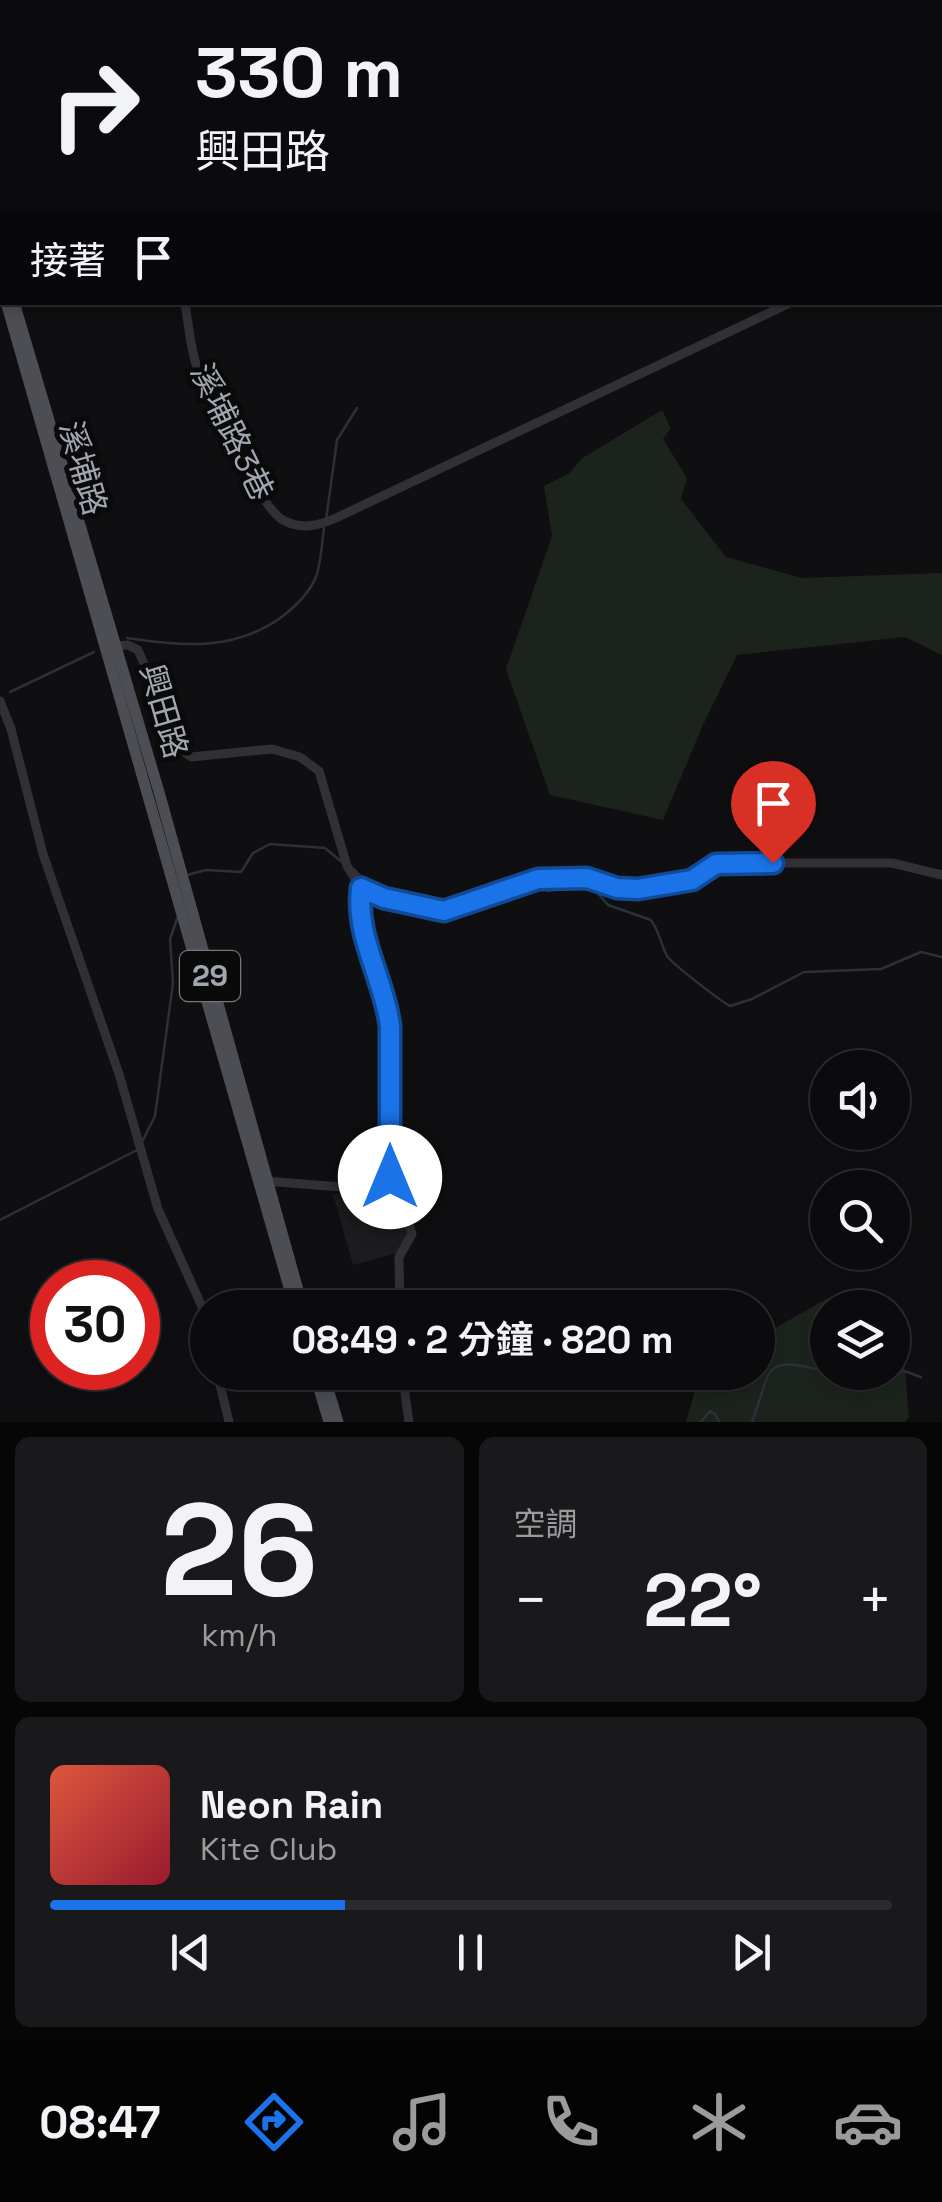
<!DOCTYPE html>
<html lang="zh-TW">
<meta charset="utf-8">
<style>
body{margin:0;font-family:"Space Grotesk","Noto Sans TC",sans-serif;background:#19191b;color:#f1f3f6;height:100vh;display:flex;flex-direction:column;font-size:38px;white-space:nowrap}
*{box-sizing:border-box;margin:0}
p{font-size:32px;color:#9a9b9d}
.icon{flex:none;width:55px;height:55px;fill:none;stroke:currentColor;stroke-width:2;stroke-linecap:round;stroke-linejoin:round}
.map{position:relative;height:1422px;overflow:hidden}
.panel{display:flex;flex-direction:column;gap:15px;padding:15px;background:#060607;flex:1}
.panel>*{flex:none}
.guide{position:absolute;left:0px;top:0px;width:942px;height:305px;box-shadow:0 5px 15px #0003,0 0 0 2px #2b2b2e;background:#0b0b0d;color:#f1f3f6;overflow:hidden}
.fabs{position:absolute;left:810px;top:1050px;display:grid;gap:20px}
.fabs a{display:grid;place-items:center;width:100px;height:100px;border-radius:50%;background:#0b0b0d;box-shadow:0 5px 15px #0003,0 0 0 2px #2b2b2e;font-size:50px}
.speed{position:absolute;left:30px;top:1260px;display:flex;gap:20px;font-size:50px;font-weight:700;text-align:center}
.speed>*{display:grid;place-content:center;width:130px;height:130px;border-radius:50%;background:#0b0b0d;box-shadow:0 5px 15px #0003,0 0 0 2px #2b2b2e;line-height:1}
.speed .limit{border:15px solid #d22;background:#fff;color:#111}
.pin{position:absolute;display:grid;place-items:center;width:85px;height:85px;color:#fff;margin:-102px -42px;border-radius:50% 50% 50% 0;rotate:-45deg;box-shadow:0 0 10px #0007}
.pin .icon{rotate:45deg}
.me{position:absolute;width:110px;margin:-55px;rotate:0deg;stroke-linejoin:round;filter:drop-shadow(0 0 8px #0008)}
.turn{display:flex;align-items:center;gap:35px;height:210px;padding:0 30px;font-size:45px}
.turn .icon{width:130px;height:130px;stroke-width:2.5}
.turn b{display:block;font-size:70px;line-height:85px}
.then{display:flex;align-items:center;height:95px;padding:0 30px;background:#0003;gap:20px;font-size:38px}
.big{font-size:75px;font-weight:600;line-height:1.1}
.panel .card{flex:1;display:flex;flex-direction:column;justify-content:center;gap:15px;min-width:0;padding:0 35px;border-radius:15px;background:#19191b}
.panel .dial{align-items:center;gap:0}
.dial b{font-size:130px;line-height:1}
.song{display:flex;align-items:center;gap:30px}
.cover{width:120px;height:120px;border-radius:15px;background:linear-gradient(135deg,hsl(10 70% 55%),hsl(350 70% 35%))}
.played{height:10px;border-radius:5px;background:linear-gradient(90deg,#1a73e8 35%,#2b2b2e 35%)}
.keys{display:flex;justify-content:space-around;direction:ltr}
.heat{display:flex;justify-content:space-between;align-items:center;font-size:55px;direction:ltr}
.panel .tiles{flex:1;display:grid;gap:15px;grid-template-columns:1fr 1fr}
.card:last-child{grid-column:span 2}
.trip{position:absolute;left:190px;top:1290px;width:585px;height:100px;border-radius:50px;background:#0b0b0d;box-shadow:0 5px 15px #0003,0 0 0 2px #2b2b2e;font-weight:600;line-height:100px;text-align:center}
.menu{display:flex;height:160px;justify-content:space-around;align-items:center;background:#040405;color:#9a9b9d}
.menu .icon{width:70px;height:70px}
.menu .current{color:#1a73e8}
.menu b{font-size:45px;color:#f1f3f6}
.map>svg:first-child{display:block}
</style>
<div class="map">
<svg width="942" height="1422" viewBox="0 0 942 1422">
<rect width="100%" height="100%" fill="#0f0f11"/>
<path fill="#1c1b1d" d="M391 1185 409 1235 397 1253 353 1265 333 1194 365 1192Z"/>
<g fill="#1c231d">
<rect x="278" y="0" width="282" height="2"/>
<path d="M662 410 671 428 663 439 687 478 681 499 726 557 802 578 942 573V655L905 637 737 655 702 727 663 820 550 795 506 669 552 536 544 486 570 473 581 459Z"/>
<path d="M828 1298 845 1307 828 1308V1372H892L893 1333 902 1339 909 1417 905 1422H686L700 1373 758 1372V1338Z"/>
</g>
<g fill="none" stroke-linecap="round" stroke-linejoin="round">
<g stroke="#2a3138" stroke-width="2.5">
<path d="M326 520 337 440 357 408"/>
<path d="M127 638C184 646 234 652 283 616 297 605 311 592 317 574 321 560 322 543 324 528"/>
<path d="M10 692 94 652"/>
<path d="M354 869C365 883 379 886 395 891 457 912 467 898 524 875L531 878"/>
<path d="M187 875 206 870 241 872 253 853 270 844 325 848 343 863"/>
<path d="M536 885 548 891 580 885 596 891 608 905 651 920C659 931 661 944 667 956 671 963 722 1002 730 1006L752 999 804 972 881 969 921 952 942 957"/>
<path d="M142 1142 155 1116 173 983 170 939 178 916"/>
<path d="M0 1220 139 1149"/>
<path d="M830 1373 870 1381 904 1371 921 1377"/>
<path d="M701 1422 710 1411 715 1414 719 1422"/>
<path d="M752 1422C773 1368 759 1354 828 1372"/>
</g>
<g stroke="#313135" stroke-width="9">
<path d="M940 43H942"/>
<path d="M0 98 2 100"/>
<path d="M940 255 942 254"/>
<path d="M185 302C188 323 190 344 196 364 207 394 259 507 283 520 301 530 318 526 336 518L792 302"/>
<path d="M114 646 128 645 138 650 182 750 191 757 272 749 300 757 319 771 347 866 361 888 384 898 438 910H451L538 879 587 878 617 888 639 889 692 880 709 868 725 863H892L942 875"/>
<path d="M0 701 11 729 43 854 119 1074 158 1209 208 1320"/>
<path d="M361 888C354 937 384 979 390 1026V1177"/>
<path d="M265 1181 354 1188 390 1177 395 1181 412 1234 399 1257 400 1308"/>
<path d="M217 1372 229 1422"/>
<path d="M402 1372 409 1422"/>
</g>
<g stroke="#4d4e54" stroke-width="11">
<path d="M0 254 2 262"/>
<path d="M0 283 2 292"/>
<path d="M6 302 295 1308"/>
<path d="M14 302 159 792 303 1308"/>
<path d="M314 1372 329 1422"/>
<path d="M323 1372 338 1422"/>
</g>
</g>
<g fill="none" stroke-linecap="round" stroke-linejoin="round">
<defs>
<path id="route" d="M390 1177V1026C384 978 355 937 361 888L384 898 444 911 538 879 587 878 617 888 638 889 692 880 716 864 773 863"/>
</defs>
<use href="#route" stroke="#114b97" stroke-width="25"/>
<use href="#route" stroke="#1a73e8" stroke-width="18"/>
</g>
<g text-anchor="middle" stroke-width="10" stroke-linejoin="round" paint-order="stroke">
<rect fill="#0a0a0b" stroke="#74777e" stroke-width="2.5" x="180" y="951" width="60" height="50" rx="8"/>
<g font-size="30" font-weight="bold" fill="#a1a6b0">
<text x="210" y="986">29</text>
</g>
<g font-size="32" fill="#a1a6b0" stroke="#0a0a0b">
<text transform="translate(232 432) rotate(64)" y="11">溪埔路3巷</text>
<text transform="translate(83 468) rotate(74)" y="11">溪埔路</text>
<text transform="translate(164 711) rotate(74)" y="11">興田路</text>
</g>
</g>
</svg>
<div class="fabs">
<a><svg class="icon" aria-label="sound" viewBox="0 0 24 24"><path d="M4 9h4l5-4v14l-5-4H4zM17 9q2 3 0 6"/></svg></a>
<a><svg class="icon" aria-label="search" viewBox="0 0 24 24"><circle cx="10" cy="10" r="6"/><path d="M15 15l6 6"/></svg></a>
<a><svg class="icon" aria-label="layers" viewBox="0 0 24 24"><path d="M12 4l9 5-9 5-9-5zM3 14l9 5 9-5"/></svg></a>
</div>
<div class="speed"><div class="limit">30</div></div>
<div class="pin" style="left:773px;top:863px;background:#d93025"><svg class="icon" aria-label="arrive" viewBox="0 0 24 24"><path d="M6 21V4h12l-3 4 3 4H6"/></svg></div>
<svg class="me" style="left:390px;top:1177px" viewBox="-20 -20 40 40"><circle r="19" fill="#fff"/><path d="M0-13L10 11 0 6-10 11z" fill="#1a73e8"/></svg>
<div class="trip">08:49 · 2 分鐘 · 820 m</div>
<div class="guide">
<div class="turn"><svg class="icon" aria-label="right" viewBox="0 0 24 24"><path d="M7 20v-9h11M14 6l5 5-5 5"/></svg><div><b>330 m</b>興田路</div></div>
<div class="then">接著<svg class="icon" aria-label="arrive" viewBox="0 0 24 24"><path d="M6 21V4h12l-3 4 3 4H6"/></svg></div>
</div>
</div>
<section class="panel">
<div class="tiles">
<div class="card dial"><b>26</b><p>km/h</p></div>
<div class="card"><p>空調</p>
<div class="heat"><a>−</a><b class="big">22°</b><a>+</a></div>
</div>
<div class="card">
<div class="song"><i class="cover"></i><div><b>Neon Rain</b><p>Kite Club</p></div></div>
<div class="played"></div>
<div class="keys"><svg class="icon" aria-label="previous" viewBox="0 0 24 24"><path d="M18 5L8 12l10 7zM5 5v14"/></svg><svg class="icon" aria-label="pause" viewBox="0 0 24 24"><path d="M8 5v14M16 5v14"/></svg><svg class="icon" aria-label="next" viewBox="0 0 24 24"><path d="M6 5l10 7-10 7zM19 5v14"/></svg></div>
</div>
</div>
</section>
<nav class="menu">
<b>08:47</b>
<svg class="icon current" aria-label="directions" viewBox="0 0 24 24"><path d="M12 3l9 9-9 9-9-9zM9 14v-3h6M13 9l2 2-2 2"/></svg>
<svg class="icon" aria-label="music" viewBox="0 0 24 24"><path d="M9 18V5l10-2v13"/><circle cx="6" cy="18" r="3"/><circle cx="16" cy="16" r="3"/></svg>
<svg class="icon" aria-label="phone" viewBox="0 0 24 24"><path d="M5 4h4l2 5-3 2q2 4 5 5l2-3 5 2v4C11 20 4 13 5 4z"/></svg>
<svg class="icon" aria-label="climate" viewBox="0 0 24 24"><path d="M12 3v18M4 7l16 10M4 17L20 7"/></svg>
<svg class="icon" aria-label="car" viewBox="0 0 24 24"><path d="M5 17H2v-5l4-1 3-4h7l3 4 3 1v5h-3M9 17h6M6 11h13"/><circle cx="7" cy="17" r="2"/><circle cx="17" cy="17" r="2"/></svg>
</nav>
